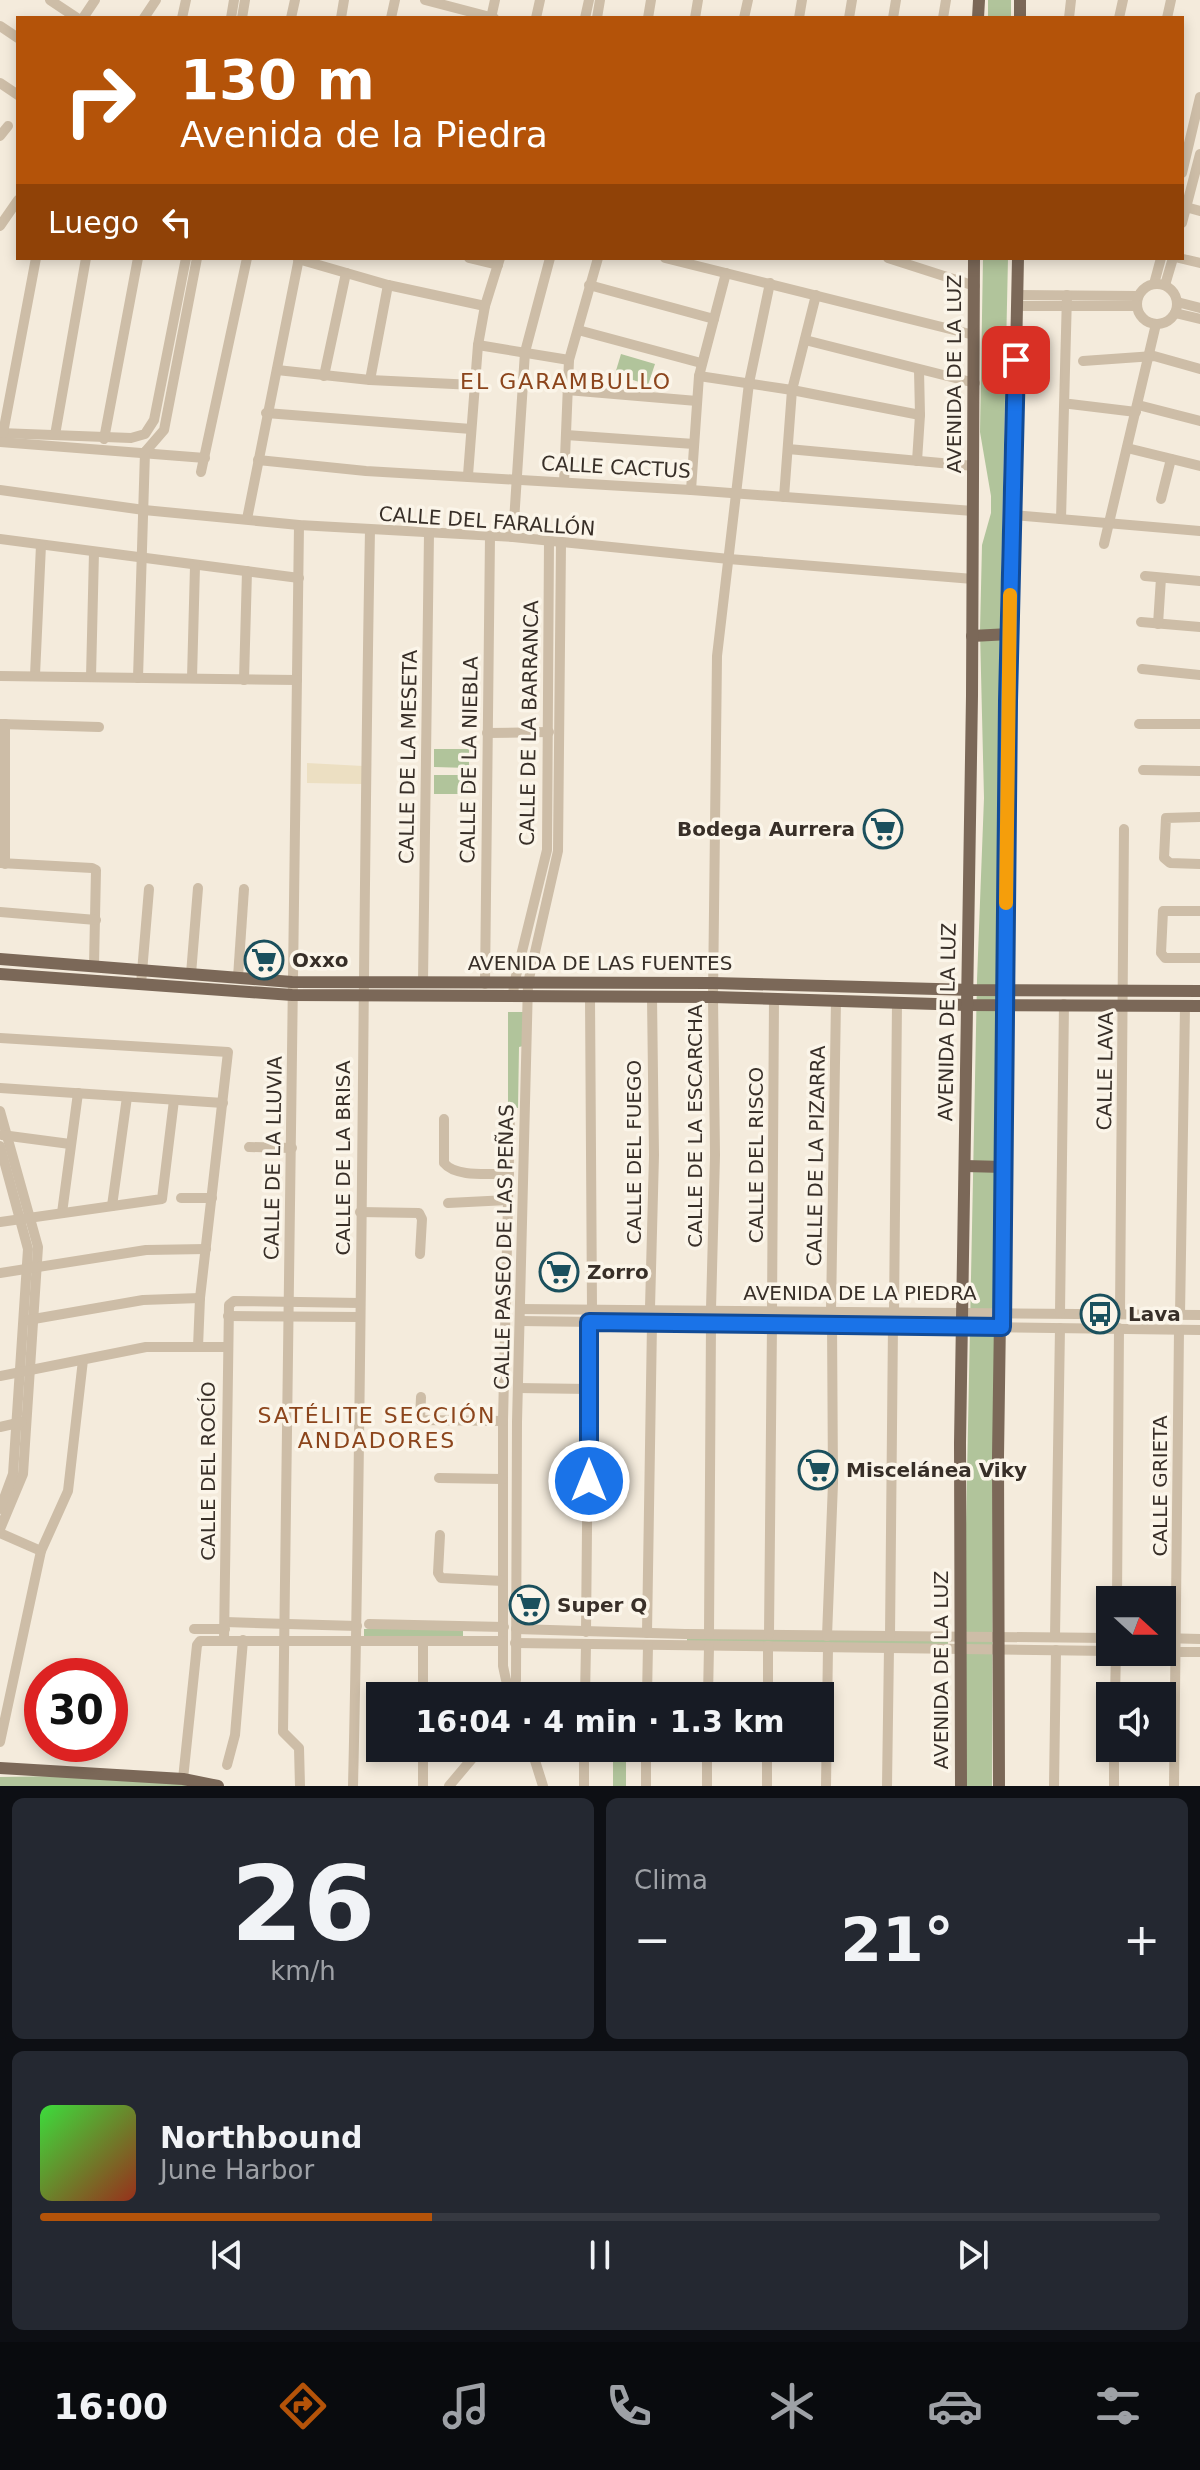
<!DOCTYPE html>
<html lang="es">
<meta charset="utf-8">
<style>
body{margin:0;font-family:"DejaVu Sans",sans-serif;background:#242831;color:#f1f3f6;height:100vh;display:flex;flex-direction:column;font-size:30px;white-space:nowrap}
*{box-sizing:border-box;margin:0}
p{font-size:26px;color:#9ea1a6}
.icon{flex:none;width:44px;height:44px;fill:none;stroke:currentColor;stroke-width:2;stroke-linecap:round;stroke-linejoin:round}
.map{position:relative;height:1786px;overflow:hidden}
.details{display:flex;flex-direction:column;gap:12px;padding:12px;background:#0d0f14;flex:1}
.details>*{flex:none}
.top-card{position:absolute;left:16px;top:16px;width:1168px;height:244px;border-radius:0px;box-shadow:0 4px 12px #0003;background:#b45309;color:#fff;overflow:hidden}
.needle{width:52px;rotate:111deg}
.fabs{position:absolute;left:1096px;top:1586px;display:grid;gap:16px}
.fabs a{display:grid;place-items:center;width:80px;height:80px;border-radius:0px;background:#171b24;box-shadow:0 4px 12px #0003;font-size:40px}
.speed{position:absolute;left:24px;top:1658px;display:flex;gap:16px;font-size:40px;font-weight:700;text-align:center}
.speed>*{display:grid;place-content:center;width:104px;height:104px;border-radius:50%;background:#171b24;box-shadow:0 4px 12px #0003;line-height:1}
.speed .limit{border:12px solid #d22;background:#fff;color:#111}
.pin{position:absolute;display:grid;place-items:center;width:68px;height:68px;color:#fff;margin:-34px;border-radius:16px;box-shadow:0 4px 12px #0006}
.me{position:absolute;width:88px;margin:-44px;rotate:0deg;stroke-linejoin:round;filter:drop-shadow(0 0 6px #0008)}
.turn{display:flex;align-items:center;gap:28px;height:168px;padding:0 32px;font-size:36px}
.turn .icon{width:104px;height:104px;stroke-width:2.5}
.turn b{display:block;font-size:56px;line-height:68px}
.then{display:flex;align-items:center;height:76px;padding:0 32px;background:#0003;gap:16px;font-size:30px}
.big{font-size:60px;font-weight:700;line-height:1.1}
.details .card{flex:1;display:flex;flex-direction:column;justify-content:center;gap:12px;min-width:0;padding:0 28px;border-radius:12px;background:#242831}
.details .dial{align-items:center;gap:0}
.dial b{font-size:104px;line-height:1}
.song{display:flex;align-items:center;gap:24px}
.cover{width:96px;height:96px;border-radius:12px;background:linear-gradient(135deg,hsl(120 70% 55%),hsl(10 70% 35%))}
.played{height:8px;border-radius:4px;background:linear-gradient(90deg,#b45309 35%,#363941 35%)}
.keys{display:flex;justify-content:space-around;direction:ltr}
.heat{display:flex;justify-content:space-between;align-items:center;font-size:44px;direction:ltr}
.details .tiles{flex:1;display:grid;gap:12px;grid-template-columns:1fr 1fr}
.card:last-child{grid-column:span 2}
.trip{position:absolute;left:366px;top:1682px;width:468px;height:80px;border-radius:0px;background:#171b24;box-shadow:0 4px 12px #0003;font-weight:700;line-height:80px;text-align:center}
.dock{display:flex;height:128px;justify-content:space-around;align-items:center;background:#090b0e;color:#9ea1a6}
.dock .icon{width:56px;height:56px}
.dock .selected{color:#b45309}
.dock b{font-size:36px;color:#f1f3f6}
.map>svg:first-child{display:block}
</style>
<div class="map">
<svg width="1200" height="1786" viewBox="0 0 1200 1786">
<rect width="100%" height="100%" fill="#f4ebdc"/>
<g fill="#b1c49b">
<rect x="988" y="0" width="23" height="18"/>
<path d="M983 258H1008L1000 627 998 1299 993 1440 992 1786H965L964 1624 977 980 984 798 980 631 982 545 991 513V496L980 432Z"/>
<path d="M621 354 655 364 648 385 615 374Z"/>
<path d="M434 749H469V768L434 767Z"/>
<rect x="434" y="775" width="34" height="19"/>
<path d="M508 1012H523V1046L519 1047 518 1108H508Z"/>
<path d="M804 1312 958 1314V1324L804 1322Z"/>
<path d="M463 1628V1639H364V1629Z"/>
<path d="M687 1638 948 1639V1646L687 1643Z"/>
<rect x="613" y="1755" width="13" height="31"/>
<path d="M125 1775 191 1786H0V1777Z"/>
</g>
<path fill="#ecdfc2" d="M307 763 363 766 362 784 307 783Z"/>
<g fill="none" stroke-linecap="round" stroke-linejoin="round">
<g stroke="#cdbda7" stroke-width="10">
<path d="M50 0 77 18"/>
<path d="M425 0 494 18"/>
<path d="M83 18 95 0"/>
<path d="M144 18 156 0"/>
<path d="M182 18 186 0"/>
<path d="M231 18 234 0"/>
<path d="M242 18 245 0"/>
<path d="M291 18 295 0"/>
<path d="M341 18 344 0"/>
<path d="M391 18 395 0"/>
<path d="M491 18 495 0"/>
<path d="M536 18 540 0"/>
<path d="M585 18 589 0"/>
<path d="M597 18 600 0"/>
<path d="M648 18 651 0"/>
<path d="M695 18 698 0"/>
<path d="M744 18 748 0"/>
<path d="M799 18 802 0"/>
<path d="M849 18 852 0"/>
<path d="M893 18 896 0"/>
<path d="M943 18 946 0"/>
<path d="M1069 18 1071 0"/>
<path d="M1119 18 1123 0"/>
<path d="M1167 18 1171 0"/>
<path d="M0 26 18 38"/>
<path d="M0 83 18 95"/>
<path d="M0 136 8 126"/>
<path d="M1182 173 1200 97"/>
<path d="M1182 206 1200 211"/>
<path d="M1182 223 1200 154"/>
<path d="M0 226 18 200"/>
<path d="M469 258 498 265"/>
<path d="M665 258 974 335"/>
<path d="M888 258 975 286"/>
<path d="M1179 258 1200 263"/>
<path d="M298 259 388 285 485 306"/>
<path d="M1154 284 1161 258"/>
<circle cx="1157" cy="304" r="20"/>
<path d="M589 285 714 319"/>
<path d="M1165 285 1173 258"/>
<path d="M1017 295 1138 296"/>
<path d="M1177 302 1200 308"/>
<path d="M1017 306H1137"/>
<path d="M1175 313 1200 319"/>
<path d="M578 330 701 363"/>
<path d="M805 340 975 383"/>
<path d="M478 345 569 360"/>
<path d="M1083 361 1154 356 1200 369"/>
<path d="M277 370 370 380 474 385"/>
<path d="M324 376 346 273"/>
<path d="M699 376 792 390 920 415"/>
<path d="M370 380 388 285"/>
<path d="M567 390 697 401"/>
<path d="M1070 404 1136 412"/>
<path d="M1138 405 1200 421"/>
<path d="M266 413 471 429"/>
<path d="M0 433 131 438 145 434 154 420 186 258"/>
<path d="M3 433 36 258"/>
<path d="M55 435 86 258"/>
<path d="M566 435 694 444"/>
<path d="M104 439 138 258"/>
<path d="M0 442 205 458"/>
<path d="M1127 448 1200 466"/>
<path d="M788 449 974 466"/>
<path d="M145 452 164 430 197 258"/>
<path d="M258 460 366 471 691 490 973 511"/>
<path d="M917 461 920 415 919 370"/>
<path d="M201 472 247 258"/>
<path d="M468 475 478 345 485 306 500 258"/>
<path d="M564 482 569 360 598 258"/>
<path d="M0 490 144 510 299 525 513 537 729 559 973 579"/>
<path d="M691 490 699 376 726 273"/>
<path d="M784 497 792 390 816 295"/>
<path d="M1161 499 1171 459"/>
<path d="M1012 515 1200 531"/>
<path d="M247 519 299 258"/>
<path d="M1061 519 1067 295"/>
<path d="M299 525 283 1732 299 1748 300 1786"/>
<path d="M513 537 525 352 550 258"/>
<path d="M0 539 299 578"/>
<path d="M1104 544 1156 324"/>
<path d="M1145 576 1200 581"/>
<path d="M1141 622 1200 627"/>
<path d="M1158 624 1161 578"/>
<path d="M1142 669 1200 675"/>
<path d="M35 675 41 545"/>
<path d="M0 676 297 680"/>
<path d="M91 677 94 552"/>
<path d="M138 678 145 452"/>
<path d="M192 678 195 566"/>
<path d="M244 680 247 571"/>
<path d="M1 724 99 727"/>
<path d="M1139 724H1200"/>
<path d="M487 733 549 732"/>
<path d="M1143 770 1200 771"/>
<path d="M1200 817 1166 818 1164 858 1170 863 1200 864"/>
<path d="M0 863 92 868 96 870 94 965"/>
<path d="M5 864V724"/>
<path d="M1200 911H1163L1161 953 1165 958H1200"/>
<path d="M0 912 96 920"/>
<path d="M191 974 198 888"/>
<path d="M238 977 244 889"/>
<path d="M423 982 429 533"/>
<path d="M141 984 149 889"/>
<path d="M485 984 490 536"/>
<path d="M513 997 514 984 547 850 549 541"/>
<path d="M590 997 592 1308"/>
<path d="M0 1038 228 1052 200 1298 198 1347"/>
<path d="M0 1088 223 1103"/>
<path d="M0 1111 38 1247 23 1474 0 1529"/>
<path d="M510 1114 503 1421V1666L506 1680 514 1693"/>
<path d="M444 1119V1163C456 1178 491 1173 509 1174"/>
<path d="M2 1135 70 1144"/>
<path d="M0 1146 28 1249 13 1474 0 1509"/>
<path d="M249 1147 292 1148"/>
<path d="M181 1198H212"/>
<path d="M448 1203 508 1200"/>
<path d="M112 1206 127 1097"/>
<path d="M360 1212 419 1213 422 1219 420 1254"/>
<path d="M62 1213 78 1093"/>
<path d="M0 1222 162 1199 174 1100"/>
<path d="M0 1273 146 1250 206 1249"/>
<path d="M650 1308 654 1155 652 997"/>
<path d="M520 1309 1200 1315"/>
<path d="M711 1309 715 1155 713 997 717 656 749 383 770 283"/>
<path d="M772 1311 774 999"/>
<path d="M831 1312 836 1000"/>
<path d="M894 1313 897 1002"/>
<path d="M1060 1313 1064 1004"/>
<path d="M1120 1314 1124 829"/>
<path d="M1180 1315 1185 1006"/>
<path d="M228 1316 360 1317"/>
<path d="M28 1320 143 1300 200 1298"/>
<path d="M520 1321 1200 1330"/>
<path d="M0 1376 146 1347H227"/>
<path d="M518 1388 589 1389"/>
<path d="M421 1397 420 1420 503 1421"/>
<path d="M0 1427 22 1422"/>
<path d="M439 1478 503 1479"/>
<path d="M0 1533 41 1551"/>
<path d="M440 1535 438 1573 441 1578 503 1581"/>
<path d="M1117 1600 1119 1328"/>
<path d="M225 1622 357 1626"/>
<path d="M369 1624 504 1627"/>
<path d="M194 1629H225"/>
<path d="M516 1629 685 1634 1110 1638"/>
<path d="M586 1632 589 1322"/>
<path d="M647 1633 652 1323"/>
<path d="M709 1634 711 1323"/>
<path d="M769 1634 772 1324"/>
<path d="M827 1636 833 1483 832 1323"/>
<path d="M890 1636 893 1324"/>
<path d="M1055 1637 1060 1328"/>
<path d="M1162 1638 1200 1639"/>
<path d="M224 1641 229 1305 234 1301 360 1303"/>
<path d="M515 1643 1110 1651"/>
<path d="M1162 1652H1200"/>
<path d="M423 1696V1642"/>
<path d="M509 1696 516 1680 517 1422 528 983 558 851 561 543"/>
<path d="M585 1696 586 1645"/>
<path d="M647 1696 648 1645"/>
<path d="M708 1696 709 1647"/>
<path d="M768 1696V1646"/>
<path d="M1115 1696 1116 1652"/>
<path d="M0 1742 41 1551 68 1491 83 1360"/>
<path d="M531 1748 543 1786"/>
<path d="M227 1765 235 1735 243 1640"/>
<path d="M183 1779 197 1645 200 1641H503"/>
<path d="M353 1786C363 1367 362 948 370 530"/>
<path d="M423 1786V1748"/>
<path d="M449 1786 481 1748"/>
<path d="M584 1786V1748"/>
<path d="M646 1786V1748"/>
<path d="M707 1786V1748"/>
<path d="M767 1786V1748"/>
<path d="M826 1786 828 1647"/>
<path d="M887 1786 889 1648"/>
<path d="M1054 1786 1056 1650"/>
<path d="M1114 1786V1748"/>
<path d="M1174 1786 1179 1330"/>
</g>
<g stroke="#7b6858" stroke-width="12">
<path d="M978 18 979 0"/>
<path d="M1020 18V0"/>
<path d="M972 636 1010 634"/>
<path d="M0 959 292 982 713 983 973 990 1200 991"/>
<path d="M0 974 292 995 713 997 967 1005 1200 1006"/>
<path d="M965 1166 1004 1167"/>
<path d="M0 1768 183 1779 218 1786"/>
<path d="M961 1786 960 1443 972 696 974 258"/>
<path d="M999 1786 998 1457 1009 693 1018 258"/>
</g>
</g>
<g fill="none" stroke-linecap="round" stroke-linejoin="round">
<defs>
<path id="route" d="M589 1481V1322L1002 1327 1008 701 1016 360"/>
</defs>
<use href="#route" stroke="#114b97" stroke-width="20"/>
<use href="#route" stroke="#1a73e8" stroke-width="14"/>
<path stroke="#f59e0b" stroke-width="14" d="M1006 903 1010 595"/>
</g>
<defs>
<symbol id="supermarket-ring" viewBox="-11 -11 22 22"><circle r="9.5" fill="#fbf5e9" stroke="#1b505d" stroke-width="1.5"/><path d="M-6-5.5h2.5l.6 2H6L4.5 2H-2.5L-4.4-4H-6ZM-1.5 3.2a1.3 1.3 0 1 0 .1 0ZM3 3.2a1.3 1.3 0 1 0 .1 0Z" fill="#1b505d"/></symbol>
<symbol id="bus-ring" viewBox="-11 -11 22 22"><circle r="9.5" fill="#fbf5e9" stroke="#1b505d" stroke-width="1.5"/><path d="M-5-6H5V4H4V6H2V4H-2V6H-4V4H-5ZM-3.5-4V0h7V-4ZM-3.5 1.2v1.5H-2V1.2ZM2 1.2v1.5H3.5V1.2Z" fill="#1b505d"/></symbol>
</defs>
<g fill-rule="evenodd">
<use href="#supermarket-ring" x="861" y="807" width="44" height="44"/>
<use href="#supermarket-ring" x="242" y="938" width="44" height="44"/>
<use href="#supermarket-ring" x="537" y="1250" width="44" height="44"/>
<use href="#bus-ring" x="1078" y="1292" width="44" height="44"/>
<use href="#supermarket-ring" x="796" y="1448" width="44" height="44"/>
<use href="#supermarket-ring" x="507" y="1583" width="44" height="44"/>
</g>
<g text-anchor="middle" stroke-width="7" stroke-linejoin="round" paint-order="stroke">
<g font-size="20" fill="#382f28" stroke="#fbf5e9">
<text transform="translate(954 374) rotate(-90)" y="7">AVENIDA DE LA LUZ</text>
<text transform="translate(616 467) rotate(3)" y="7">CALLE CACTUS</text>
<text transform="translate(487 521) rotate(4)" y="7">CALLE DEL FARALLÓN</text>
<text transform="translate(529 723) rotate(-89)" y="7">CALLE DE LA BARRANCA</text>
<text transform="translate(408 757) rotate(-89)" y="7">CALLE DE LA MESETA</text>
<text transform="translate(469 760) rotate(-89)" y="7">CALLE DE LA NIEBLA</text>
<text x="600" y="970">AVENIDA DE LAS FUENTES</text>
<text transform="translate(947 1022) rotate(-89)" y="7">AVENIDA DE LA LUZ</text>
<text transform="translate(1105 1071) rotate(-89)" y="7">CALLE LAVA</text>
<text transform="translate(695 1126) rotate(-90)" y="7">CALLE DE LA ESCARCHA</text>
<text transform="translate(634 1152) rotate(-90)" y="7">CALLE DEL FUEGO</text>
<text transform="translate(756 1155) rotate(-90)" y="7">CALLE DEL RISCO</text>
<text transform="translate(816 1156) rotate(-89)" y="7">CALLE DE LA PIZARRA</text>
<text transform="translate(273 1158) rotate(-89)" y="7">CALLE DE LA LLUVIA</text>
<text transform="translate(343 1158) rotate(-90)" y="7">CALLE DE LA BRISA</text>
<text transform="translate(504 1247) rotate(-89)" y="7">CALLE PASEO DE LAS PEÑAS</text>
<text x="860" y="1300">AVENIDA DE LA PIEDRA</text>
<text transform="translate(208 1471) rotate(-90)" y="7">CALLE DEL ROCÍO</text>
<text transform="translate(1160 1486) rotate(-90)" y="7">CALLE GRIETA</text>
<text transform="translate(941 1670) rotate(-90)" y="7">AVENIDA DE LA LUZ</text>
</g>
<g font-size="20" font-weight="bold" fill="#382f28" stroke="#fbf5e9" text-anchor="start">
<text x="855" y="836" text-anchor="end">Bodega Aurrera</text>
<text x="292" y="967">Oxxo</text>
<text x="587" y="1279">Zorro</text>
<text x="1128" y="1321">Lava</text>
<text x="846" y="1477">Miscelánea Viky</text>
<text x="557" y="1612">Super Q</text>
</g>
<g font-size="22" letter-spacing="2" fill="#8c451c" stroke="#fbf5e9">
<text x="566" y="389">EL GARAMBULLO</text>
<text x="377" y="1423">SATÉLITE SECCIÓN<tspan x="377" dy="25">ANDADORES</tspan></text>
</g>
</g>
</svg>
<div class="fabs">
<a><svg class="needle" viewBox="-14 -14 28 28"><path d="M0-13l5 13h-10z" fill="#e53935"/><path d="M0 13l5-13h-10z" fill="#9ea1a6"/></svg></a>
<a><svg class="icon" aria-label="sound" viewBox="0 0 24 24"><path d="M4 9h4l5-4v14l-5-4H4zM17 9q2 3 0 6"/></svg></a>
</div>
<div class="speed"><div class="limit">30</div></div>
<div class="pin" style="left:1016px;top:360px;background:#d93025"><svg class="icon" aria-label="arrive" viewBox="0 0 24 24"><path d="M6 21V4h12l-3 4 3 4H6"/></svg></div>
<svg class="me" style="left:589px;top:1481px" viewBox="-20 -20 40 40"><circle r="17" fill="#1a73e8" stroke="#fff" stroke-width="3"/><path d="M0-11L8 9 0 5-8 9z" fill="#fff"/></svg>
<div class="trip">16:04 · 4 min · 1.3 km</div>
<div class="top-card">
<div class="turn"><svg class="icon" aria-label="right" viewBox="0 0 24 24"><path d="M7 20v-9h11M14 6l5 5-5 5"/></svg><div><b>130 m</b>Avenida de la Piedra</div></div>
<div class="then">Luego<svg class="icon" aria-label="left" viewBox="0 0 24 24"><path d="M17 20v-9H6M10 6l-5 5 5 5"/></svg></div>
</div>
</div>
<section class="details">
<div class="tiles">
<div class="card dial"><b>26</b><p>km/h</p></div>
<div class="card"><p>Clima</p>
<div class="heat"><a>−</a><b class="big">21°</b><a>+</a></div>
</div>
<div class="card">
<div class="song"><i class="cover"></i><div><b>Northbound</b><p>June Harbor</p></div></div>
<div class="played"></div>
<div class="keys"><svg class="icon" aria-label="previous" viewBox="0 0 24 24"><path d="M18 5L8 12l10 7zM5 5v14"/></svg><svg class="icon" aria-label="pause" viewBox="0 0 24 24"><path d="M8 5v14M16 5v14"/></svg><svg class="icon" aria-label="next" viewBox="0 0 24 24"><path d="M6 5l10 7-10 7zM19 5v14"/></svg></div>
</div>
</div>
</section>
<nav class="dock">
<b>16:00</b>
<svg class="icon selected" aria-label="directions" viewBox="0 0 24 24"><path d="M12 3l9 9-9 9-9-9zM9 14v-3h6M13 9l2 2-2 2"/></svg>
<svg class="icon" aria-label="music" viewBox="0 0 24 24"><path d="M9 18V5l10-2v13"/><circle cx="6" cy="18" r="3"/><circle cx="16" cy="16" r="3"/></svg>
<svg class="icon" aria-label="phone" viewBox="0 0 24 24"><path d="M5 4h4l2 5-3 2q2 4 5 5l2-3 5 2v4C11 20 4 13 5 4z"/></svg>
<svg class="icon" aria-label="climate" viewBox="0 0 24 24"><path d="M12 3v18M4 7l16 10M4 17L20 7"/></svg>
<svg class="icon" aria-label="car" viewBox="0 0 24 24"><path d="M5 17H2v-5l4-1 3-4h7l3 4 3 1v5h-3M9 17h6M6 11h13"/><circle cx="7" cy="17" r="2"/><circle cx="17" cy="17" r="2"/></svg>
<svg class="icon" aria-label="filters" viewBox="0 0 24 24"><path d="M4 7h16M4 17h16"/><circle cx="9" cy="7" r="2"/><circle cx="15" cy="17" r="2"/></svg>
</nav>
